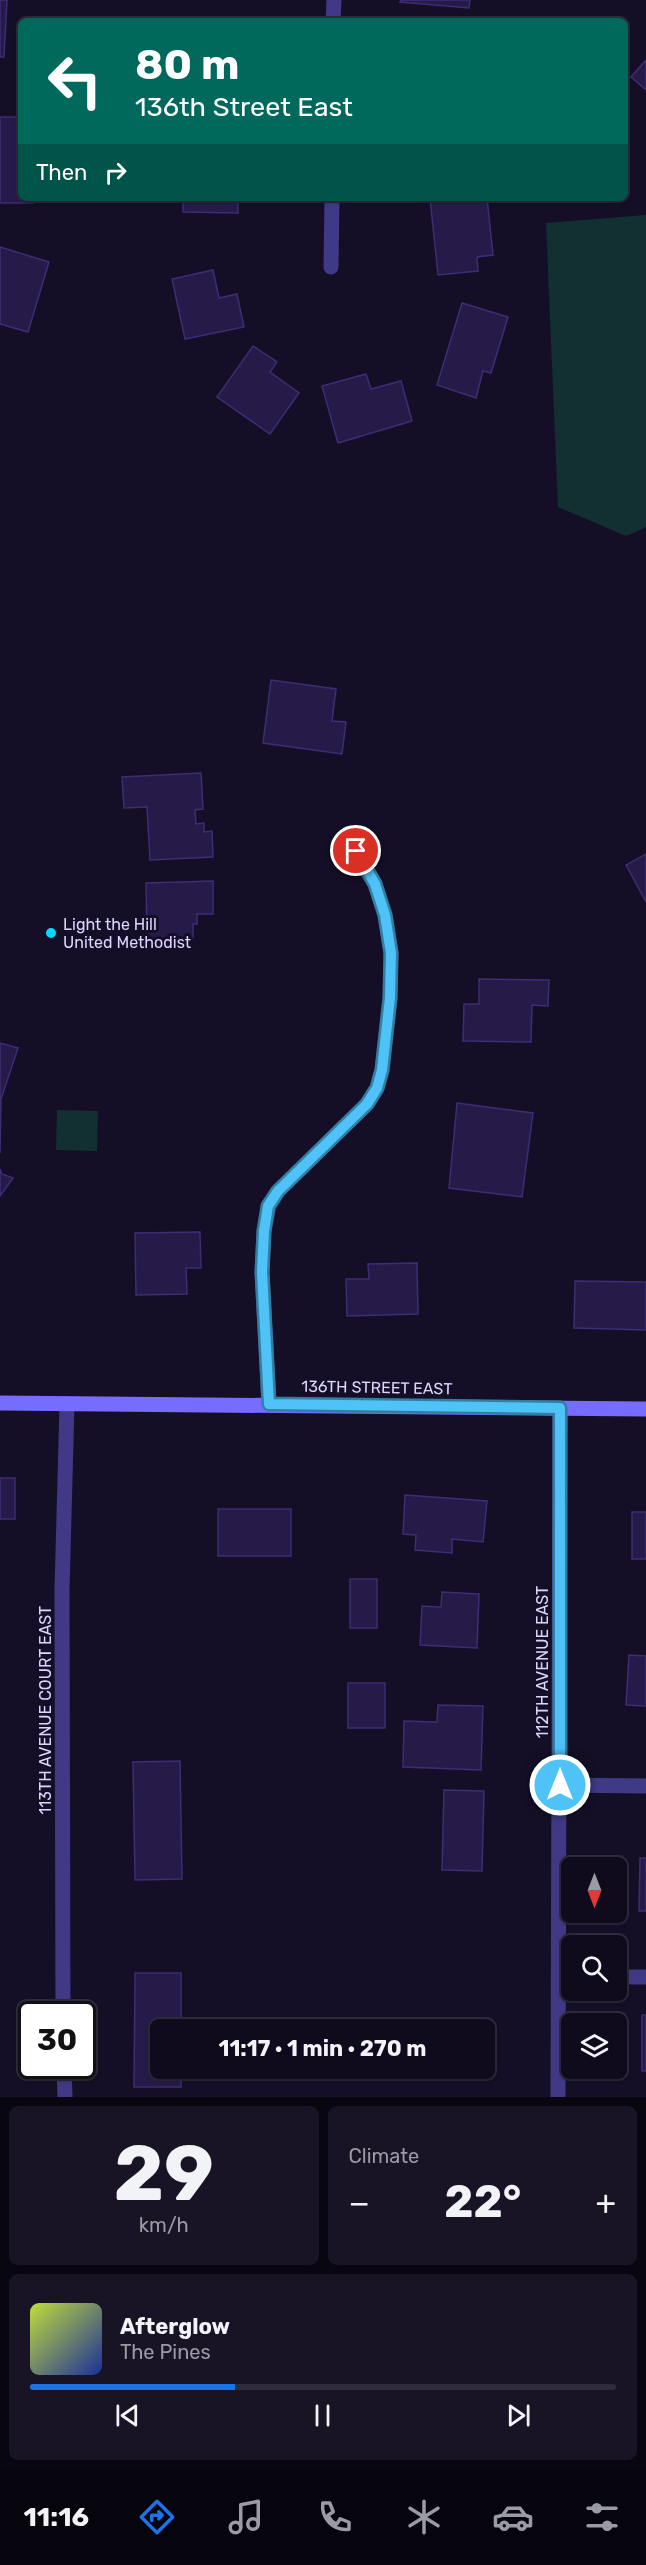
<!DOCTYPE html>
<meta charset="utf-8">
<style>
body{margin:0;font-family:Rubik,sans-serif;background:#181426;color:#f1f3f6;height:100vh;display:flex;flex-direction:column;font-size:22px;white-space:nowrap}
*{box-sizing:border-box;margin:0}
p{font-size:20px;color:#9b9ba4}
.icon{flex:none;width:33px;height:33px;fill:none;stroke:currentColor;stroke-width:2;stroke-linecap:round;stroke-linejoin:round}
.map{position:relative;height:2097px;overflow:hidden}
.sheet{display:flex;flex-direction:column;gap:9px;padding:9px;background:#080610;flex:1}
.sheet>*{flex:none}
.guide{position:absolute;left:18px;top:18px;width:610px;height:183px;border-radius:9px;box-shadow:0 2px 4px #0004,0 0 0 2px #2f2b3b;background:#00695c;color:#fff;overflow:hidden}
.needle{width:39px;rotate:180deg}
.tools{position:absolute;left:561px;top:1857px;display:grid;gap:12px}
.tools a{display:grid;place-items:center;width:66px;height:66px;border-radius:9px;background:#0f0b1d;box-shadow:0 2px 4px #0004,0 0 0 2px #2f2b3b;font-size:30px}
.speed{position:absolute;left:18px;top:2001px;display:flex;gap:12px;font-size:30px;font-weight:700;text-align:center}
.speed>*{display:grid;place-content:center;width:78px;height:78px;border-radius:50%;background:#0f0b1d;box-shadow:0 2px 4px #0004,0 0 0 2px #2f2b3b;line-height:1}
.speed .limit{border:3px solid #111;border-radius:9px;background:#fff;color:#111}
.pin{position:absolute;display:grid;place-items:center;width:51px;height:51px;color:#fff;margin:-26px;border:3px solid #fff;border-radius:50%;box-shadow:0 2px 6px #0007}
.me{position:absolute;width:66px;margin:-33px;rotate:0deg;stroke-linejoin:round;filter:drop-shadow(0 0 4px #0008)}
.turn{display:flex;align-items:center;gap:21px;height:126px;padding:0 18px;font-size:27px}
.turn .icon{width:78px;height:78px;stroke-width:2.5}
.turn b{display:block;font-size:42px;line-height:51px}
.then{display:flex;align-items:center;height:57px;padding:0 18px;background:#0003;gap:12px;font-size:22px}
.big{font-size:45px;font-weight:700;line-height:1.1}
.sheet .tile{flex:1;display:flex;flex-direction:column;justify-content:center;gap:9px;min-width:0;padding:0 21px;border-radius:9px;background:#181426}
.sheet .dial{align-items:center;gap:0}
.dial b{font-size:78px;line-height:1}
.song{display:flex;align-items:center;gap:18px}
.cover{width:72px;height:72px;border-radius:9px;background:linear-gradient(135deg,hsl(70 70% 55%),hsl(230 70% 35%))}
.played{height:6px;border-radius:3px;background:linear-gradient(90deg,#1a73e8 35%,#2f2b3b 35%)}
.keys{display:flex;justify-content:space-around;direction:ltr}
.heat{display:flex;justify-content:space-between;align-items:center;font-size:33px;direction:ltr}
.sheet .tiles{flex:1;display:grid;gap:9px;grid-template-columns:1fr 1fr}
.tile:last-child{grid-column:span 2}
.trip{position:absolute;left:150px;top:2019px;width:345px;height:60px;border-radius:9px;background:#0f0b1d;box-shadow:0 2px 4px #0004,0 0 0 2px #2f2b3b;font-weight:700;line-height:60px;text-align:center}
.tab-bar{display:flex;height:96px;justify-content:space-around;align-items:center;background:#06040c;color:#9b9ba4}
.tab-bar .icon{width:42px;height:42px}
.tab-bar .current{color:#1a73e8}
.tab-bar b{font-size:27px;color:#f1f3f6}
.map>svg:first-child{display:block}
</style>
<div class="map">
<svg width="646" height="2097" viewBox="0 0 646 2097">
<rect width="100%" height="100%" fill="#140f27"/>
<g fill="#123031">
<path d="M646 215V527L626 536 558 507 546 223Z"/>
<path d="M57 1110 98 1111 97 1151 56 1150Z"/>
</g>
<g fill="#261b48" stroke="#3e2c74" stroke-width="1.5">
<path d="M0 0H7L4 57H0Z"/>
<path d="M401 0H470L469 8 400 2Z"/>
<path d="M646 60V90L631 77Z"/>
<path d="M0 117H21V198H33V203H0Z"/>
<path d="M183 198H238V213L183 212Z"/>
<path d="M430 198H487L493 255 477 257 478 271 438 275Z"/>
<path d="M0 247 49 262 28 332 0 324Z"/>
<path d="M213 270 219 298 237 294 244 327 185 339 172 279Z"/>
<path d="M462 303 508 317 491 373 483 371 476 398 437 385Z"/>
<path d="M253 346 277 362 270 372 299 393 270 434 217 397Z"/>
<path d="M366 374 371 389 401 381 412 421 338 443 322 386Z"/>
<path d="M271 680 336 689 332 721 346 722 342 754 263 743Z"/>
<path d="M201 773 203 809 195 810 196 824 204 823V832L212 831 213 857 150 860 147 807 124 808 122 777Z"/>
<path d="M646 854V902L626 865Z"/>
<path d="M213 881V914H197V924H193V938L147 939 146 883Z"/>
<path d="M479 979 549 980 548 1006 532 1005 531 1042 463 1041 464 1004H479Z"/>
<path d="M0 1043 18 1048 1 1099 0 1153Z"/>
<path d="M457 1103 533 1113 522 1197 449 1188Z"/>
<path d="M0 1169 2 1174 13 1178 0 1196Z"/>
<path d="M200 1232 201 1268H186L187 1294 136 1295 135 1233Z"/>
<path d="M417 1263 418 1314 347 1316 346 1279H369L368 1264Z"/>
<path d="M575 1281 646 1282V1330L574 1328Z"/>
<rect x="0" y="1478" width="15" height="41"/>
<path d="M405 1495 487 1501 483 1542 452 1539V1553L415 1550 416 1535 403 1534Z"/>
<rect x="218" y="1509" width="73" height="47"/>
<rect x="632" y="1512" width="14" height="47"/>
<rect x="350" y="1579" width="27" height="49"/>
<path d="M442 1592 479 1594 477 1648 420 1645 422 1606 441 1607Z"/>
<path d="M629 1655 646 1656V1706L626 1705Z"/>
<rect x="348" y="1683" width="37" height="45"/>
<path d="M438 1705 483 1706 481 1770 403 1767 404 1721 437 1722Z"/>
<path d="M180 1761 182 1879 135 1880 133 1762Z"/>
<path d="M444 1790 484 1791 482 1871 442 1870Z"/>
<path d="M640 1858H646V1911H639Z"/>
<path d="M135 1973H181V2030H160V2068H181V2087H134Z"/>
<rect x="642" y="2015" width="4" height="56"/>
</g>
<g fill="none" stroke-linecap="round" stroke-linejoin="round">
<g stroke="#403986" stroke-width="15">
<path d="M333 21 334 0"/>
<path d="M331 267 332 198"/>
<path d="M269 1404 262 1272 264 1231 269 1206 278 1191 367 1104 377 1088 382 1070 390 998 391 953 385 915 375 884 355 851"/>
<path d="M560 1785 646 1786"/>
<path d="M616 1977H646"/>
<path d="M63 2014 62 1590 67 1404"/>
<path d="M64 2066 65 2097"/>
<path d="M558 2097 560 1408"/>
</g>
<path stroke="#766cff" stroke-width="15" d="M0 1403 646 1409"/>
</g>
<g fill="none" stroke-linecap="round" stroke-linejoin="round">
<defs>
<path id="route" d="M356 851 375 884 385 915 391 953 390 998 382 1070 377 1088 367 1104 278 1191 268 1206 264 1231 262 1272 269 1404 560 1408V1785"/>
</defs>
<use href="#route" stroke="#337fa1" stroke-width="15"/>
<use href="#route" stroke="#4fc3f7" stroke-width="10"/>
</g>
<circle fill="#01d9ff" stroke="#140f27" stroke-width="2" cx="51" cy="933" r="6"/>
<g text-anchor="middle" stroke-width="6" stroke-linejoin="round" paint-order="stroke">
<g font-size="16" fill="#dcd5ff" stroke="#140f27" text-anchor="start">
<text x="63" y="930">Light the Hill<tspan x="63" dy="18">United Methodist</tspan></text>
</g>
<g font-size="16" fill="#dcd5ff" stroke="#140f27">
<text transform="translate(377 1387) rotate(1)" y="6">136TH STREET EAST</text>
<text transform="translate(542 1662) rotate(-90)" y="6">112TH AVENUE EAST</text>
<text transform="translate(45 1710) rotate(-90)" y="6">113TH AVENUE COURT EAST</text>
</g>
</g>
</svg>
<div class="tools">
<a><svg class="needle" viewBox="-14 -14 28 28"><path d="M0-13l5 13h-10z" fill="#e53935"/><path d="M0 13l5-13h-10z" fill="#9b9ba4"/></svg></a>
<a><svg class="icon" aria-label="search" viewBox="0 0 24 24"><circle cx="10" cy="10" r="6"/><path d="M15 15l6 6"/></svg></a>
<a><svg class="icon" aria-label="layers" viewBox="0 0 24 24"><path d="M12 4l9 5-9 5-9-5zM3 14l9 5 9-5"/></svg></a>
</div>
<div class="speed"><div class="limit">30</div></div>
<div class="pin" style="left:356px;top:851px;background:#d93025"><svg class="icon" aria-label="arrive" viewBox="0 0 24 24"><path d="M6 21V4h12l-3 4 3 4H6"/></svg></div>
<svg class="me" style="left:560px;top:1785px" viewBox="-20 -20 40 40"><circle r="17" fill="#4fc3f7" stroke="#fff" stroke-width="3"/><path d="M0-11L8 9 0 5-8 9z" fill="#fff"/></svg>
<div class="trip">11:17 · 1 min · 270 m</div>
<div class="guide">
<div class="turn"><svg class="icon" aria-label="left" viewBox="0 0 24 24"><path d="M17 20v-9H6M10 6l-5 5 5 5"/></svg><div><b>80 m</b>136th Street East</div></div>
<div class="then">Then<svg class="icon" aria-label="right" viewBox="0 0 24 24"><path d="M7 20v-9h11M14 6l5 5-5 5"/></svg></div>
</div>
</div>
<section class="sheet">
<div class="tiles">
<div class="tile dial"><b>29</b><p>km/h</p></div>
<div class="tile"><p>Climate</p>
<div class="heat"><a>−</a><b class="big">22°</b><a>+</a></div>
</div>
<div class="tile">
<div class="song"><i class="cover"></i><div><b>Afterglow</b><p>The Pines</p></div></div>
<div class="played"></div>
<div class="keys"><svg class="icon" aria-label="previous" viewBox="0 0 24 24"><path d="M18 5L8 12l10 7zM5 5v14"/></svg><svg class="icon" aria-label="pause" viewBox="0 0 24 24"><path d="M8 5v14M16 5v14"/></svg><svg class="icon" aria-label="next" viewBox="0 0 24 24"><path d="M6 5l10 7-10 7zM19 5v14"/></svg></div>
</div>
</div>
</section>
<nav class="tab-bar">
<b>11:16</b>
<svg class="icon current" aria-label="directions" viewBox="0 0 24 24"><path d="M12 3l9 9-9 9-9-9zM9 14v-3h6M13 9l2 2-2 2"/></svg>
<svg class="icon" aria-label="music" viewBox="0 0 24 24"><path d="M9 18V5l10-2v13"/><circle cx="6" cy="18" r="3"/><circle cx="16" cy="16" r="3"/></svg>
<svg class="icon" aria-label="phone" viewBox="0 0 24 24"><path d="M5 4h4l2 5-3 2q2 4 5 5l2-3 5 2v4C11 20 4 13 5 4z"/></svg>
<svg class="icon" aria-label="climate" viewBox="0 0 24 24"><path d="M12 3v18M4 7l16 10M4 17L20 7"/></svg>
<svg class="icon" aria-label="car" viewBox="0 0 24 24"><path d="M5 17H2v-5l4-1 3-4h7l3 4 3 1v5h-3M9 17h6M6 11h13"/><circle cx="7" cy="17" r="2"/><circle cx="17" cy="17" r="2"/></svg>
<svg class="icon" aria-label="filters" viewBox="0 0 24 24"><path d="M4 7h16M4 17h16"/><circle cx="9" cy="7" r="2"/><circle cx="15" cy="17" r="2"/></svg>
</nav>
